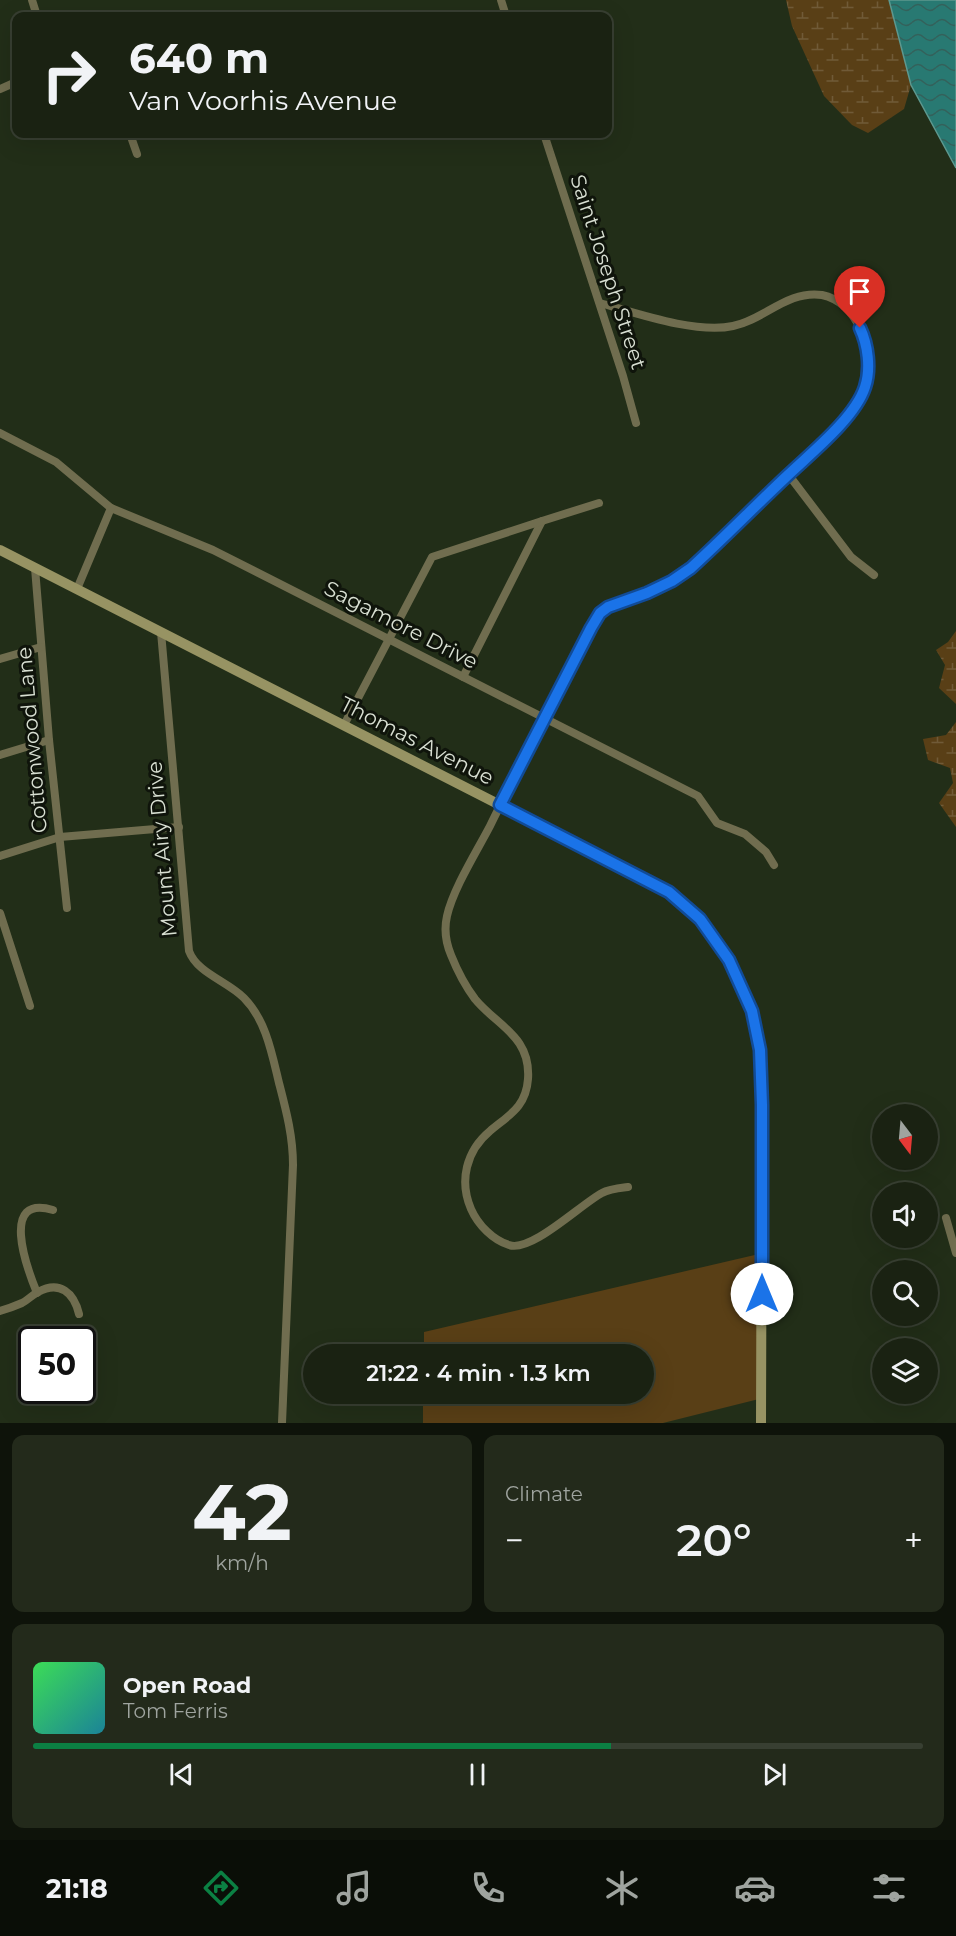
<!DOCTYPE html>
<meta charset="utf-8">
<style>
body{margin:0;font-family:Montserrat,sans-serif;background:#232a1b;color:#f1f3f6;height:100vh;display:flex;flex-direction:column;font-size:22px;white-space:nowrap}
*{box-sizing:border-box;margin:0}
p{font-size:20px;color:#9fa49f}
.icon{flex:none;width:33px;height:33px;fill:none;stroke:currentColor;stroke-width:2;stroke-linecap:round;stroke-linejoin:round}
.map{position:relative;height:1423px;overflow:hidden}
.side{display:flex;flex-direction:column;gap:12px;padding:12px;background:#0e130a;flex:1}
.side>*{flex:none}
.hud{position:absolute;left:12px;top:12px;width:600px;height:126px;border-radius:12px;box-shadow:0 6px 24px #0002,0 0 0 2px #383f32;background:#1a2212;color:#f1f3f6;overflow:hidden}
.needle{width:39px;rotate:164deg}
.fabs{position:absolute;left:872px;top:1104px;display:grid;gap:12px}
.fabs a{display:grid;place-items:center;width:66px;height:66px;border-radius:50%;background:#1a2212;box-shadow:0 6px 24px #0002,0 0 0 2px #383f32;font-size:30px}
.speed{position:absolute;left:18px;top:1326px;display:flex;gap:12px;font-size:30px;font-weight:700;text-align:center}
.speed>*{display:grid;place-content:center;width:78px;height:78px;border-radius:50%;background:#1a2212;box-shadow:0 6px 24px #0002,0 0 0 2px #383f32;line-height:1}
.speed .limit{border:3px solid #111;border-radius:9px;background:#fff;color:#111}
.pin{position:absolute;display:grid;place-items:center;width:51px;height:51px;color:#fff;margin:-62px -26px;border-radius:50% 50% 50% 0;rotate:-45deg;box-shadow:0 0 6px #0007}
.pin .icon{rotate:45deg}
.me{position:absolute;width:66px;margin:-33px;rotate:0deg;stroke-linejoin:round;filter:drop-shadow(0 0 4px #0008)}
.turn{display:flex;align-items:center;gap:21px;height:126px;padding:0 18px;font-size:27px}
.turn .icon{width:78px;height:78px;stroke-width:2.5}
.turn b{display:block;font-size:42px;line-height:51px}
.big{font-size:45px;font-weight:600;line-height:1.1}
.side .widget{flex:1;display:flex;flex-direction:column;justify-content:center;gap:9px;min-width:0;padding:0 21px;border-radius:12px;background:#232a1b}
.side .dial{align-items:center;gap:0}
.dial b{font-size:78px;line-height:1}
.song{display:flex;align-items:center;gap:18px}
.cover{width:72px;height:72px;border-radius:9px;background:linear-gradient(135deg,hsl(130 70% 55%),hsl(190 70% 35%))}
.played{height:6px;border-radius:3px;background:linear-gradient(90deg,#0b8043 65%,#383f32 65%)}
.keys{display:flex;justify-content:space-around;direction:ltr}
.heat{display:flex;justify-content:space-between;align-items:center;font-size:33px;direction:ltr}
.side .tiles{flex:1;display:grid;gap:12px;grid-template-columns:1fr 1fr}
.widget:last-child{grid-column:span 2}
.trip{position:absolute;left:303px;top:1344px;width:351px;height:60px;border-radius:30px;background:#1a2212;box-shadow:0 6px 24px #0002,0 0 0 2px #383f32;font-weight:600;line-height:60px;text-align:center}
.menu{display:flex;height:96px;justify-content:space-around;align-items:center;background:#0a0e07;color:#9fa49f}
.menu .icon{width:42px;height:42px}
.menu .on{color:#0b8043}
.menu b{font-size:27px;color:#f1f3f6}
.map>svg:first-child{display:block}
</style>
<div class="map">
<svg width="956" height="1423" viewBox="0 0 956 1423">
<defs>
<pattern id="wetland-marsh" width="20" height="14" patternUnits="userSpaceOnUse" patternTransform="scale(1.5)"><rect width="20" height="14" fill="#593f16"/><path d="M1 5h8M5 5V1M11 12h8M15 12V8" fill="none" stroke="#705a37"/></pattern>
<pattern id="water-waves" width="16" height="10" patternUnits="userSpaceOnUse" patternTransform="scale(1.5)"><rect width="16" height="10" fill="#287972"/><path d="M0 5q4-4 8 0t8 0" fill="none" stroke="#33615b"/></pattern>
</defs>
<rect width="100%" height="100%" fill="#222e18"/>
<path fill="#593f16" d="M759 1254V1399L663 1423H423V1394H644V1354H424V1332Z"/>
<g fill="url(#wetland-marsh)">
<path d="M786 0H889L911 85 904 109 868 133 852 125 824 96 792 26Z"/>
<path d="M956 631V704L939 688 945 665 936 650 948 642Z"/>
<path d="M956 722V827L939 803 953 783 950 768 928 760 923 739 946 735Z"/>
</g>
<path fill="url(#water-waves)" stroke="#5d988f" stroke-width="1.5" d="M889 0H956V168L911 85Z"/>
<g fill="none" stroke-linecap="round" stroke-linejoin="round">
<g stroke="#706d4f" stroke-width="8">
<path d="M32 0 37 16"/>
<path d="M501 0 506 16"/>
<path d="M0 89 16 82"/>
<path d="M130 134 137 154"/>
<path d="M544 134 623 376 636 423"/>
<path d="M600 303C636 313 696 334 733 326 764 320 787 290 822 295 841 299 853 313 861 330 868 346 871 370 865 388 854 417 820 444 797 466 766 495 736 525 706 555L691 568 672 581 647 593 607 607 600 613 591 628C557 694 523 759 490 826 477 851 453 889 447 916 444 929 446 943 451 955 457 970 466 987 475 999 497 1026 531 1036 528 1079 526 1107 509 1115 490 1131 466 1151 459 1181 471 1209 478 1225 493 1240 509 1245 531 1253 581 1204 602 1193 609 1189 620 1188 628 1187"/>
<path d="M0 433 56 462 111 508 213 550 698 796 717 823 745 834 766 852 774 865"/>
<path d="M788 474 851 557 874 575"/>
<path d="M35 568 49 740 67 908"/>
<path d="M77 589 111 508"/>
<path d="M161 632 189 951C197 973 227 981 244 998 266 1020 272 1054 279 1083 286 1110 293 1136 293 1165L282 1423"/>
<path d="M0 659 41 647"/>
<path d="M463 677 542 521 599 503"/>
<path d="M344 725 432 557 542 521"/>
<path d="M0 755 49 740"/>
<path d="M0 856 60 837 179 827"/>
<path d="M0 913 30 1006"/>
<path d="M946 1218 956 1253"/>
<path d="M37 1293C26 1266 0 1194 53 1210"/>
<path d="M0 1311C7 1309 15 1306 22 1303 28 1300 32 1295 38 1292 60 1280 74 1293 79 1314"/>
</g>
<path stroke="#979363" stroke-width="10" d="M0 550 645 879 669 892 686 906 700 919 717 942 729 960 742 987 752 1011 756 1031 761 1072 762 1105 761 1423"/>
</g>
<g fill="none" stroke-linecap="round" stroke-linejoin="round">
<defs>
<path id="route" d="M762 1294V1105L760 1050 752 1011 729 960 700 919 669 892 500 805 591 628 600 613 608 607 647 593 672 581 691 568C724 538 755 506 787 476 811 453 855 418 865 387 871 369 868 345 860 328"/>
</defs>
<use href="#route" stroke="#114b97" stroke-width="15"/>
<use href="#route" stroke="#1a73e8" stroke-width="10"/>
</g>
<g text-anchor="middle" stroke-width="6" stroke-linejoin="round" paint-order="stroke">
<g font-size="21" fill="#d8dfd2" stroke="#0f140b">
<text transform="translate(608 272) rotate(72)" y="7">Saint Joseph Street</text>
<text transform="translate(401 625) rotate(27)" y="7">Sagamore Drive</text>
<text transform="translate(32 740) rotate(-95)" y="7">Cottonwood Lane</text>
<text transform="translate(417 741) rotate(27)" y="7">Thomas Avenue</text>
<text transform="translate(162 849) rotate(-95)" y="7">Mount Airy Drive</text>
</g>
</g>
</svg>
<div class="fabs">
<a><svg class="needle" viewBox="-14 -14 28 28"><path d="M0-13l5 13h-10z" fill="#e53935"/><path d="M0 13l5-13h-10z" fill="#9fa49f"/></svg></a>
<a><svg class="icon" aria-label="sound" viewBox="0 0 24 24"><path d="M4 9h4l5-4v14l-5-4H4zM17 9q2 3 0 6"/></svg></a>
<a><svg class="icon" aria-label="search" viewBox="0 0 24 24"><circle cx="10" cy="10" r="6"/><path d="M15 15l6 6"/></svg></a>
<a><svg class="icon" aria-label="layers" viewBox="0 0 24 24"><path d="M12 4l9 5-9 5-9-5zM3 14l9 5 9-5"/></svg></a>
</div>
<div class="speed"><div class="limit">50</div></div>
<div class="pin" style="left:860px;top:328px;background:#d93025"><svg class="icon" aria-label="arrive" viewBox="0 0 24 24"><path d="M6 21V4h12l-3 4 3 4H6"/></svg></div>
<svg class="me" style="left:762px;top:1294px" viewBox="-20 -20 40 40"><circle r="19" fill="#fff"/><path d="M0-13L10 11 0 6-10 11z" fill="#1a73e8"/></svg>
<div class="trip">21:22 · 4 min · 1.3 km</div>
<div class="hud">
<div class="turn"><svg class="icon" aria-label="right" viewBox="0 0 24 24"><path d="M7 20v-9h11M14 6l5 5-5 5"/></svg><div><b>640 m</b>Van Voorhis Avenue</div></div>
</div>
</div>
<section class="side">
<div class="tiles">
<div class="widget dial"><b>42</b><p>km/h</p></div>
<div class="widget"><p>Climate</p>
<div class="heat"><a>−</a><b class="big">20°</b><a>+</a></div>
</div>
<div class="widget">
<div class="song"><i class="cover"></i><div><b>Open Road</b><p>Tom Ferris</p></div></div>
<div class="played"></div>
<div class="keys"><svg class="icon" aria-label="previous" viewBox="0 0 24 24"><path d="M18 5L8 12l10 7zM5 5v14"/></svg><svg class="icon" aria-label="pause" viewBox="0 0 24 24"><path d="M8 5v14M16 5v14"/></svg><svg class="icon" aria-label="next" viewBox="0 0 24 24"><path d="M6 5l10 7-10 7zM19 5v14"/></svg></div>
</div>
</div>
</section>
<nav class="menu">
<b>21:18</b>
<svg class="icon on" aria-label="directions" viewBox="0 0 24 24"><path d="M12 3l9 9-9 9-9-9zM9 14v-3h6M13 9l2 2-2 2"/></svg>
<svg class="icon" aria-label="music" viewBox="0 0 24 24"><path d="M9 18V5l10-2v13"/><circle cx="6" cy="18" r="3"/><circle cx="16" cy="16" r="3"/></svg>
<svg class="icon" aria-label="phone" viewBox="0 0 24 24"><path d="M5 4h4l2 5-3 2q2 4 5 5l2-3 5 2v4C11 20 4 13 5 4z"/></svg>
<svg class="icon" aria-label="climate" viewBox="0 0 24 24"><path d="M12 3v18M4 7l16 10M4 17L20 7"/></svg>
<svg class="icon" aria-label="car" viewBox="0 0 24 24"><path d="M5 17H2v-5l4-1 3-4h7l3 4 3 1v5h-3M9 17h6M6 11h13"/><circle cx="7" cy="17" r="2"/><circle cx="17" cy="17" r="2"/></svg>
<svg class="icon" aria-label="filters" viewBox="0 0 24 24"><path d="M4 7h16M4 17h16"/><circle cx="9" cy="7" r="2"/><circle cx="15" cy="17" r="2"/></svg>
</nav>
